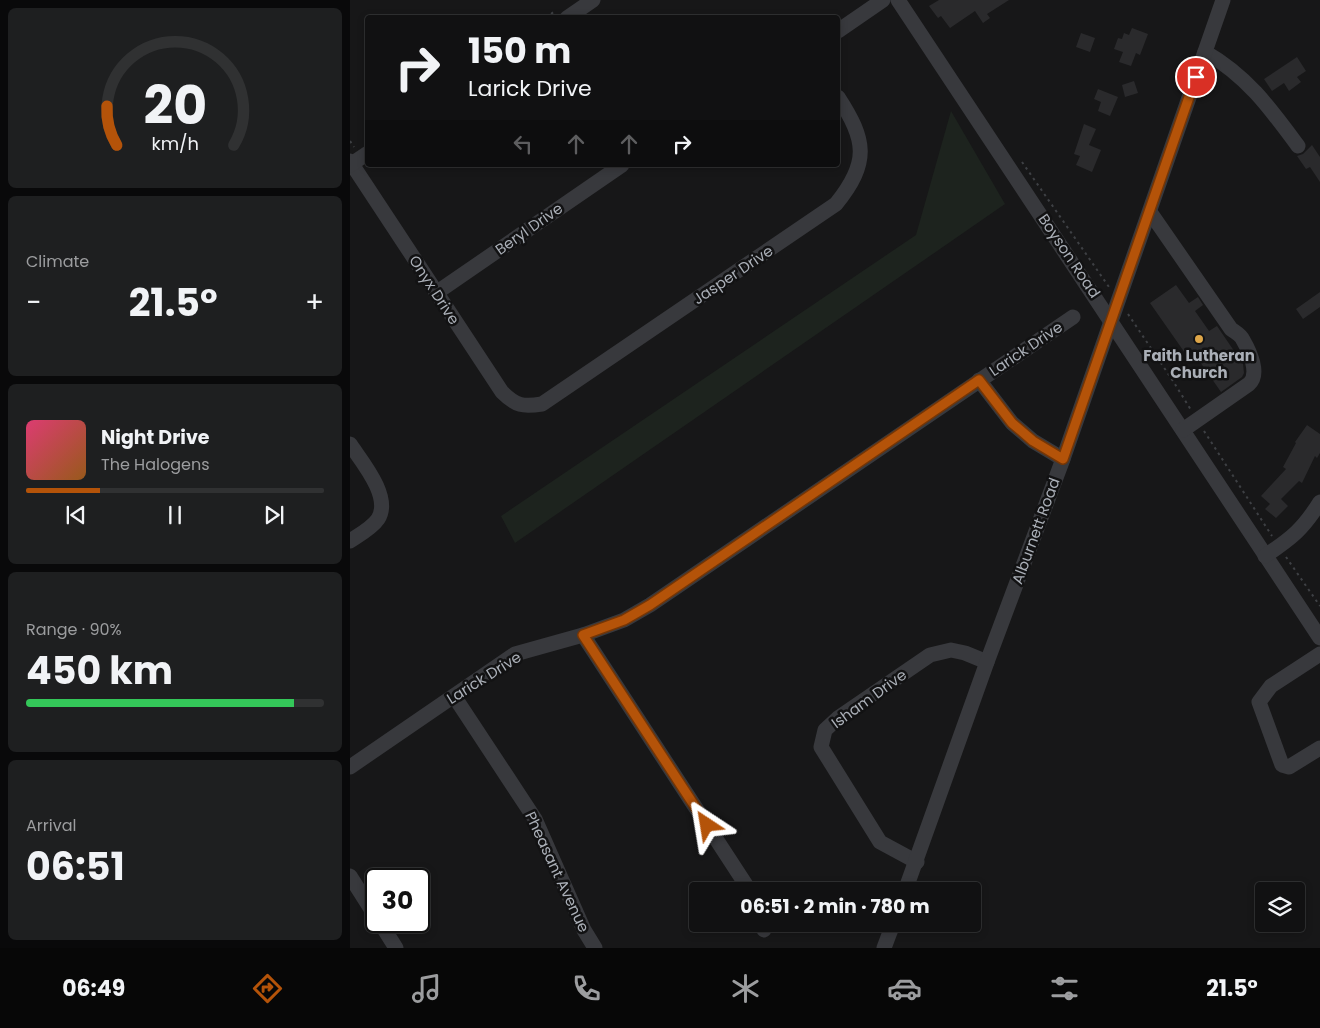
<!DOCTYPE html>
<meta charset="utf-8">
<style>
body{margin:0;font-family:Poppins,sans-serif;background:#1e1f20;color:#f1f3f6;height:100vh;display:flex;flex-direction:column;font-size:19px;white-space:nowrap}
*{box-sizing:border-box;margin:0}
p{font-size:16px;color:#9c9d9f}
.icon{flex:none;width:28px;height:28px;fill:none;stroke:currentColor;stroke-width:2;stroke-linecap:round;stroke-linejoin:round}
.map{position:relative;flex:1;overflow:hidden}
.side{display:flex;flex-direction:column;gap:8px;padding:8px;background:#09090a;width:350px}
.side>*{flex:none}
.top-card{position:absolute;left:15px;top:15px;width:475px;height:152px;border-radius:5px;box-shadow:0 2px 8px #0003,0 0 0 1px #303132;background:#111112;color:#f1f3f6;overflow:hidden}
.controls{position:absolute;left:905px;top:882px;display:grid;gap:10px}
.controls a{display:grid;place-items:center;width:50px;height:50px;border-radius:5px;background:#111112;box-shadow:0 2px 8px #0003,0 0 0 1px #303132;font-size:25px}
.speed{position:absolute;left:15px;top:868px;display:flex;gap:10px;font-size:25px;font-weight:700;text-align:center}
.speed>*{display:grid;place-content:center;width:65px;height:65px;border-radius:50%;background:#111112;box-shadow:0 2px 8px #0003,0 0 0 1px #303132;line-height:1}
.speed .limit{border:2px solid #111;border-radius:8px;background:#fff;color:#111}
.pin{position:absolute;display:grid;place-items:center;width:42px;height:42px;color:#fff;margin:-21px;border:2px solid #fff;border-radius:50%;box-shadow:0 1px 5px #0007}
.me{position:absolute;width:55px;margin:-28px;rotate:327deg;stroke-linejoin:round;filter:drop-shadow(0 0 4px #0008)}
.turn{display:flex;align-items:center;gap:18px;height:105px;padding:0 20px;font-size:22px}
.turn .icon{width:65px;height:65px;stroke-width:2.5}
.turn b{display:block;font-size:35px;line-height:42px}
.lanes{display:flex;align-items:center;height:48px;padding:0 20px;background:#0003;justify-content:center;gap:25px;direction:ltr}
.lanes .off{opacity:.35}
.big{font-size:38px;font-weight:700;line-height:1.1}
.side .tile{flex:1;display:flex;flex-direction:column;justify-content:center;gap:8px;min-width:0;padding:0 18px;border-radius:8px;background:#1e1f20}
.side .dial{align-items:center;gap:0}
.dial svg{height:130px;overflow:visible;fill:none;stroke:#303132;stroke-width:7;stroke-linecap:round;text-anchor:middle}
.dial text{fill:#f1f3f6;stroke:none}
.song{display:flex;align-items:center;gap:15px}
.cover{width:60px;height:60px;border-radius:8px;background:linear-gradient(135deg,hsl(340 70% 55%),hsl(30 70% 35%))}
.played{height:5px;border-radius:2px;background:linear-gradient(90deg,#b45309 25%,#303132 25%)}
.keys{display:flex;justify-content:space-around;direction:ltr}
.heat{display:flex;justify-content:space-between;align-items:center;font-size:28px;direction:ltr}
.charge{height:8px;border-radius:4px;background:linear-gradient(90deg,#34c759 90%,#303132 0)}
.trip{position:absolute;left:339px;top:882px;width:292px;height:50px;border-radius:5px;background:#111112;box-shadow:0 2px 8px #0003,0 0 0 1px #303132;font-weight:700;line-height:50px;text-align:center}
.menu{display:flex;height:80px;justify-content:space-around;align-items:center;background:#070707;color:#9c9d9f}
.menu .icon{width:35px;height:35px}
.menu .selected{color:#b45309}
.menu b{font-size:22px;color:#f1f3f6}
main{display:flex;flex:1;min-height:0}
.map>svg:first-child{display:block}
</style>
<main>
<section class="side">
<div class="tile dial"><svg viewBox="0 0 100 80">
<path d="M14 69A42 42 0 1 1 86 69"/>
<path d="M14 69A42 42 0 0 1 8 45" stroke="#b45309"/>
<text x="50" y="56" font-size="32" font-weight="700">20</text>
<text x="50" y="72" font-size="11">km/h</text>
</svg></div>
<div class="tile"><p>Climate</p>
<div class="heat"><a>−</a><b class="big">21.5°</b><a>+</a></div>
</div>
<div class="tile">
<div class="song"><i class="cover"></i><div><b>Night Drive</b><p>The Halogens</p></div></div>
<div class="played"></div>
<div class="keys"><svg class="icon" aria-label="previous" viewBox="0 0 24 24"><path d="M18 5L8 12l10 7zM5 5v14"/></svg><svg class="icon" aria-label="pause" viewBox="0 0 24 24"><path d="M8 5v14M16 5v14"/></svg><svg class="icon" aria-label="next" viewBox="0 0 24 24"><path d="M6 5l10 7-10 7zM19 5v14"/></svg></div>
</div>
<div class="tile"><p>Range · 90%</p><b class="big">450 km</b><div class="charge"></div></div>
<div class="tile"><p>Arrival</p><b class="big">06:51</b></div>
</section>
<div class="map">
<svg width="970" height="948" viewBox="0 0 970 948">
<rect width="100%" height="100%" fill="#171718"/>
<path fill="#1d231e" d="M601 111 655 204 165 543 151 516 566 235Z"/>
<g fill="#2a2a2c">
<path d="M589 0H659L637 14 640 18 633 23 625 11 600 28 591 16 588 18 579 6Z"/>
<path d="M782 28 798 34 790 55 786 53 781 66 769 62 773 52 764 49 768 38 772 39 774 33 779 35Z"/>
<path d="M731 33 745 38 740 52 726 47Z"/>
<path d="M947 57 956 71 947 77 951 82 939 91 934 83 922 91 914 79Z"/>
<path d="M784 81 788 93 775 97 772 85Z"/>
<path d="M748 89 768 97 760 116 748 111 751 102 744 99Z"/>
<path d="M734 124 746 129 739 145 751 150 742 172 726 165 730 156 724 154Z"/>
<path d="M962 145 970 157V182L960 167 956 169 947 156 953 154Z"/>
<path d="M826 285 839 303 848 297 853 305 845 311 859 331 867 326 893 364 894 373 892 377 871 392 841 349 835 353 800 303Z"/>
<path d="M970 292V307L953 319 946 309Z"/>
<path d="M957 425 970 434V453L967 458 965 456 952 483 949 481 931 499 938 506 926 518 915 509 920 504 911 496 936 469 933 467 946 443 945 442Z"/>
</g>
<g fill="none" stroke-linecap="round" stroke-linejoin="round">
<g stroke="#3e4044" stroke-width="2" stroke-dasharray="2.5 4" stroke-linecap="butt">
<path d="M196 18 206 10"/>
<path d="M0 141 4 147"/>
<path d="M672 162 759 287"/>
<path d="M778 314 823 381 841 410"/>
<path d="M854 431 922 536"/>
<path d="M936 557 970 606"/>
</g>
<g stroke="#38393d" stroke-width="15">
<path d="M548 0 970 638"/>
<path d="M217 18 243 0"/>
<path d="M488 31 533 0"/>
<path d="M855 52C897 76 920 108 948 146"/>
<path d="M0 161 152 392C166 406 173 407 192 404L486 204C520 162 516 140 488 97"/>
<path d="M0 165 18 153"/>
<path d="M800 212 881 329C885 332 891 335 893 340 900 352 910 374 899 384L833 430"/>
<path d="M86 293 272 165"/>
<path d="M629 380 662 423 683 441 713 459"/>
<path d="M0 444C12 462 42 497 28 519 22 528 9 535 0 541"/>
<path d="M915 556C942 538 953 529 970 502"/>
<path d="M233 635 400 891"/>
<path d="M970 654 921 686 909 702 932 765 939 767 970 748"/>
<path d="M104 696 185 819 234 930 245 948"/>
<path d="M0 767 165 654 233 635 274 620 300 605 723 317"/>
<path d="M567 862 530 842 471 747 475 730 488 718 580 655 601 650 615 653 637 662"/>
<path d="M0 876 26 917"/>
<path d="M555 891 637 662 713 459 873 0"/>
<path d="M29 921 46 948"/>
<path d="M413 924 414 930"/>
<path d="M534 948 543 924"/>
</g>
</g>
<g fill="none" stroke-linecap="round" stroke-linejoin="round">
<defs>
<path id="route" d="M357 825 233 635 274 620 300 605 629 380 662 423 683 441 713 459 846 77"/>
</defs>
<use href="#route" stroke="#753606" stroke-width="12"/>
<use href="#route" stroke="#b45309" stroke-width="9"/>
</g>
<circle fill="#dea649" stroke="#121213" stroke-width="2" cx="849" cy="339" r="5"/>
<g text-anchor="middle" stroke-width="5" stroke-linejoin="round" paint-order="stroke">
<g font-size="15" fill="#aaafb7" stroke="#121213">
<text transform="translate(179 229) rotate(-35)" y="5">Beryl Drive</text>
<text transform="translate(719 256) rotate(56)" y="5">Boyson Road</text>
<text transform="translate(383 275) rotate(-34)" y="5">Jasper Drive</text>
<text transform="translate(84 290) rotate(57)" y="5">Onyx Drive</text>
<text transform="translate(676 349) rotate(-34)" y="5">Larick Drive</text>
<text transform="translate(686 531) rotate(-70)" y="5">Alburnett Road</text>
<text transform="translate(134 678) rotate(-32)" y="5">Larick Drive</text>
<text transform="translate(519 699) rotate(-36)" y="5">Isham Drive</text>
<text transform="translate(207 872) rotate(65)" y="5">Pheasant Avenue</text>
</g>
<g font-size="15" font-weight="bold" fill="#aaafb7" stroke="#121213">
<text x="849" y="361">Faith Lutheran<tspan x="849" dy="17">Church</tspan></text>
</g>
</g>
</svg>
<div class="controls">
<a><svg class="icon" aria-label="layers" viewBox="0 0 24 24"><path d="M12 4l9 5-9 5-9-5zM3 14l9 5 9-5"/></svg></a>
</div>
<div class="speed"><div class="limit">30</div></div>
<div class="pin" style="left:846px;top:77px;background:#d93025"><svg class="icon" aria-label="arrive" viewBox="0 0 24 24"><path d="M6 21V4h12l-3 4 3 4H6"/></svg></div>
<svg class="me" style="left:357px;top:825px" viewBox="-20 -20 40 40"><path d="M0-17L14 15 0 8-14 15z" fill="#b45309" stroke="#fff" stroke-width="4"/></svg>
<div class="trip">06:51 · 2 min · 780 m</div>
<div class="top-card">
<div class="turn"><svg class="icon" aria-label="right" viewBox="0 0 24 24"><path d="M7 20v-9h11M14 6l5 5-5 5"/></svg><div><b>150 m</b>Larick Drive</div></div>
<div class="lanes"><svg class="icon off" aria-label="left" viewBox="0 0 24 24"><path d="M17 20v-9H6M10 6l-5 5 5 5"/></svg><svg class="icon off" aria-label="ahead" viewBox="0 0 24 24"><path d="M12 20V5M6 11l6-6 6 6"/></svg><svg class="icon off" aria-label="ahead" viewBox="0 0 24 24"><path d="M12 20V5M6 11l6-6 6 6"/></svg><svg class="icon" aria-label="right" viewBox="0 0 24 24"><path d="M7 20v-9h11M14 6l5 5-5 5"/></svg></div>
</div>
</div>
</main>
<nav class="menu">
<b>06:49</b>
<svg class="icon selected" aria-label="directions" viewBox="0 0 24 24"><path d="M12 3l9 9-9 9-9-9zM9 14v-3h6M13 9l2 2-2 2"/></svg>
<svg class="icon" aria-label="music" viewBox="0 0 24 24"><path d="M9 18V5l10-2v13"/><circle cx="6" cy="18" r="3"/><circle cx="16" cy="16" r="3"/></svg>
<svg class="icon" aria-label="phone" viewBox="0 0 24 24"><path d="M5 4h4l2 5-3 2q2 4 5 5l2-3 5 2v4C11 20 4 13 5 4z"/></svg>
<svg class="icon" aria-label="climate" viewBox="0 0 24 24"><path d="M12 3v18M4 7l16 10M4 17L20 7"/></svg>
<svg class="icon" aria-label="car" viewBox="0 0 24 24"><path d="M5 17H2v-5l4-1 3-4h7l3 4 3 1v5h-3M9 17h6M6 11h13"/><circle cx="7" cy="17" r="2"/><circle cx="17" cy="17" r="2"/></svg>
<svg class="icon" aria-label="filters" viewBox="0 0 24 24"><path d="M4 7h16M4 17h16"/><circle cx="9" cy="7" r="2"/><circle cx="15" cy="17" r="2"/></svg>
<b>21.5°</b>
</nav>
